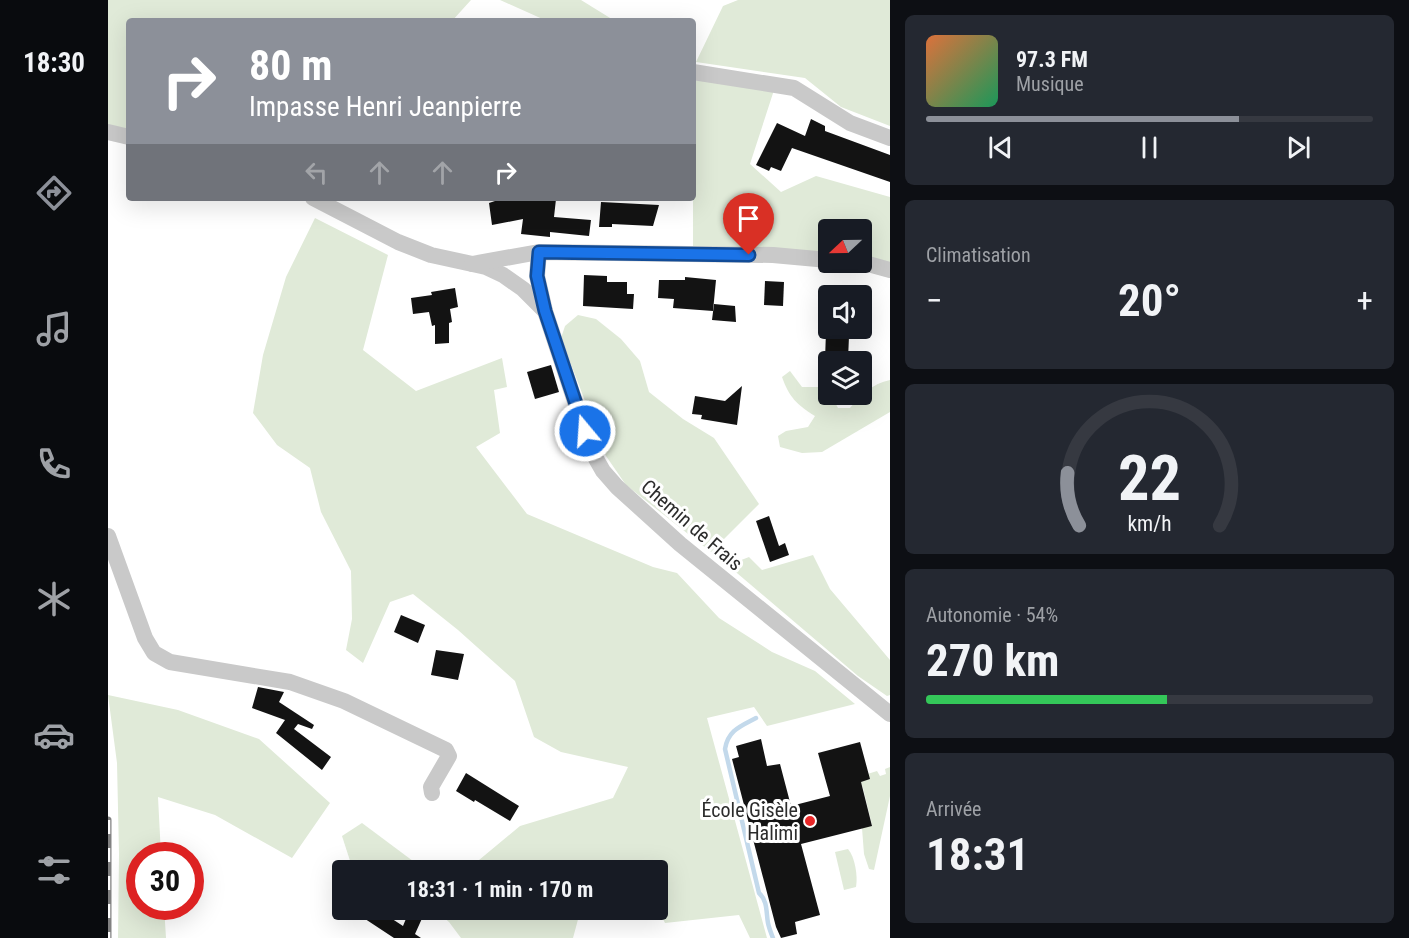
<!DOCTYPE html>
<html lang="fr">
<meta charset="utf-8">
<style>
body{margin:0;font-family:"Roboto Condensed",sans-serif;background:#242831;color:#f1f3f6;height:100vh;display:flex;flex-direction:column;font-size:22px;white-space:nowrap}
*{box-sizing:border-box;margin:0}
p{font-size:20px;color:#9ea1a6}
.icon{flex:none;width:33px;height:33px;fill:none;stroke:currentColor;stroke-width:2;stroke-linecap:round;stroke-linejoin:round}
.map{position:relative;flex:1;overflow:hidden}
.details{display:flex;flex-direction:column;gap:15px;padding:15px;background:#0d0f14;width:519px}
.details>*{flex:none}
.banner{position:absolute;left:18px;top:18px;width:570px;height:183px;border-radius:6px;box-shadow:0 6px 24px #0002;background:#8c9099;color:#fff;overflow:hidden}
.needle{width:39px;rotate:248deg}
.buttons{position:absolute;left:710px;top:219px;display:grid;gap:12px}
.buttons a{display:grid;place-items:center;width:54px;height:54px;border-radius:6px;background:#171b24;box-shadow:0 6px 24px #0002;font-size:30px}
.speed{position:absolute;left:18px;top:842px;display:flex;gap:12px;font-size:30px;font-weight:700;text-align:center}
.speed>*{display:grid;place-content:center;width:78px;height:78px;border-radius:50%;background:#171b24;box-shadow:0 6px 24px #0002;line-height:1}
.speed .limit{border:9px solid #d22;background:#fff;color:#111}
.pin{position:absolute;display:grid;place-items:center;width:51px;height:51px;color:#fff;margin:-62px -26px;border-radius:50% 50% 50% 0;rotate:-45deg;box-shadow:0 0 6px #0007}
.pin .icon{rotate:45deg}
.me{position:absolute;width:66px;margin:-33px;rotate:342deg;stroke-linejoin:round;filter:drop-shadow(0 0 4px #0008)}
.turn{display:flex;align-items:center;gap:21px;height:126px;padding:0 24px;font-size:27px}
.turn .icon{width:78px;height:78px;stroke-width:2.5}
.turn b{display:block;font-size:42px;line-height:51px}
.lanes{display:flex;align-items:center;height:57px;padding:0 24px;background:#0003;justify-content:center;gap:30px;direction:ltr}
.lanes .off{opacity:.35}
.big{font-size:45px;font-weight:700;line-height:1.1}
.details .card{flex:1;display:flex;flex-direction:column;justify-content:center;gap:9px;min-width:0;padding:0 21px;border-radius:9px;background:#242831}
.details .dial{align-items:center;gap:0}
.dial svg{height:156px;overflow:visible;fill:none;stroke:#363941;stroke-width:7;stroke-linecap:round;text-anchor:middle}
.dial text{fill:#f1f3f6;stroke:none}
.song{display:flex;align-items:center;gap:18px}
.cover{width:72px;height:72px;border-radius:9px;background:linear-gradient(135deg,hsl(20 70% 55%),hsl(150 70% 35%))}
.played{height:6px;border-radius:3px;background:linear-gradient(90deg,#8c9099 70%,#363941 70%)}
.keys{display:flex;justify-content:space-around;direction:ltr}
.heat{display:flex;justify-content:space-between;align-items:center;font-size:33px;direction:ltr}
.charge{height:9px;border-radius:4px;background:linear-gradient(90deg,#34c759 54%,#363941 0)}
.trip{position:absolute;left:224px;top:860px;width:336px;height:60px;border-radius:6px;background:#171b24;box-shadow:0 6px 24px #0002;font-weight:700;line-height:60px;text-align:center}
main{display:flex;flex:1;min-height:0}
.tabs{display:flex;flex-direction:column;width:108px;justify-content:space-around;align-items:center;background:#090b0e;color:#9ea1a6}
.tabs .icon{width:42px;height:42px}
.tabs .active{color:#8c9099}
.tabs b{font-size:27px;color:#f1f3f6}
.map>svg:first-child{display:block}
</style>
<main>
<nav class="tabs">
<b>18:30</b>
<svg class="icon active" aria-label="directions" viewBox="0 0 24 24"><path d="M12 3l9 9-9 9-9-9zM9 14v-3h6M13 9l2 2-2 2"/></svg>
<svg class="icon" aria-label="music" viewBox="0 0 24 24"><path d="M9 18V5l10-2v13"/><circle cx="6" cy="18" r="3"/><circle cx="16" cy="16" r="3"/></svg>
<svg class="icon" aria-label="phone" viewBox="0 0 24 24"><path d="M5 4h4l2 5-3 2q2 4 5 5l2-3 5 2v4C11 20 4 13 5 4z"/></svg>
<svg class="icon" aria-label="climate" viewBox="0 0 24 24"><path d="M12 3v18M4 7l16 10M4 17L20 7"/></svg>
<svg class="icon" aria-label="car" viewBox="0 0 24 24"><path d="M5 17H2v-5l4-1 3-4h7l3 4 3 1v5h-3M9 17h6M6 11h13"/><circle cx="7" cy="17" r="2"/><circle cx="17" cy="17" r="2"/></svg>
<svg class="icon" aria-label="filters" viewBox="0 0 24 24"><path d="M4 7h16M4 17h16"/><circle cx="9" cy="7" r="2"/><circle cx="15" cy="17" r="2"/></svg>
</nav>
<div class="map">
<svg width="782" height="938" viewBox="0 0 782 938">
<rect width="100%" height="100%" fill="#fff"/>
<g fill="#e0ead8">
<path d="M0 0H363L344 21H21V137L0 129Z"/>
<path d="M392 0H473L507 21H439Z"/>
<path d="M630 0H782V126L733 107 697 78 588 62 615 6Z"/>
<path d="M585 80 667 87 642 164 673 192 708 176 782 197V263L753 258V230H720V254L585 247Z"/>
<path d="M207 218 280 255 255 350 308 391 394 358 399 387 386 390 392 433 368 447 419 514 545 567 569 573 611 618 664 652 707 671 747 704 659 726 646 707 599 718 659 938H642L631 915 557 923 549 907V870H359L412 826 505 798 520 767 453 752 426 737 407 681 350 630 305 594 282 602 255 663 238 650 244 619 243 571 213 512 202 468 169 445 145 413 155 355 178 277Z"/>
<path d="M470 315 488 319 513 339 532 361 541 392 575 419 606 438 651 504 603 552 518 485 498 456 453 338 457 326Z"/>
<path d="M682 371 694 387H720V394L723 395 730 408H742C754 394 764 384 782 380V412L714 452 694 453 672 447 670 436 678 431 700 427 707 416C689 405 681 397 674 377Z"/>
<path d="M705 555 722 589 782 660V695L779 696 750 676 623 568V564L641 557 654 570Z"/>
<path d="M0 695 70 710 151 739 222 803 184 858 107 815 50 797 53 855H32V906H56L58 938H10L11 854 9 763Z"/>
<path d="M782 767V796L766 870 761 869 756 854 754 828 764 825 755 788 750 777 769 771 772 776 778 774 777 769Z"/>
<path d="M254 823 317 870H245L234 836Z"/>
<path d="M740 849C747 857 750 876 748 887L736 890 727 852Z"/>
<path d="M326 909H477L472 912 465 938H353L341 922Z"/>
</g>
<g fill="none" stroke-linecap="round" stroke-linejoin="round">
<path stroke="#c3d9eb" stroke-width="4.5" d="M648 718C633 726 620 730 617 749L651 893C660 901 658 913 660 923 661 928 663 933 665 938"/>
</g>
<g fill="#131313">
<path d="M703 119 717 126V131L782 155V182L684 148 673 171 663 167 661 171 648 165 669 123 697 136Z"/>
<path d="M390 198 448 199 446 217 483 220 481 236 442 232V237L413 234 415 219 384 225 381 203 390 200Z"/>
<path d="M493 202 551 205 545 226 504 224V227H491Z"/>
<path d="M476 275 499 276V282H519V294H526L525 309 475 306Z"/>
<path d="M577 277 608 280 605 311 565 308 566 299 550 298 551 280H577Z"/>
<path d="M657 281 676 282 675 306 656 305Z"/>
<path d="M347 288 350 307 342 309 344 322 341 323V343L327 344V325L324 326 321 312 305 314 303 298 324 295 323 292Z"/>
<path d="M606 304 627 306 628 322 604 320Z"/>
<path d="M718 331 731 332 730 339 741 336 740 360H717Z"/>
<path d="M443 365 451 392 427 399 419 372Z"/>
<path d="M634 386 629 425 593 419 594 415 584 414 587 396 617 401Z"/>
<path d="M661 516 671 546 677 543 681 555 662 562 648 521Z"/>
<path d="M293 615 317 625 310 643 286 632Z"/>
<path d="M328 650 356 654 350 680 323 675Z"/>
<path d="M150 687 176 692 171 702 206 725 204 729 190 724 186 729 223 757 214 770 168 733 177 720 144 708Z"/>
<path d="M653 739 659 766 672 764 683 806 722 796 710 753 752 742 762 779 753 782 764 826 693 844 712 915 687 922 689 934 673 938 668 927 624 759 631 757 628 746Z"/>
<path d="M358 773 411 806 402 821 367 800 366 802 348 791Z"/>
<path d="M242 909H269L295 926 302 909H306L316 914 307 934 313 938H286Z"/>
</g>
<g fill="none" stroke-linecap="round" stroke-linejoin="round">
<g stroke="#c9c9c9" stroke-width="16">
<path d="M585 72 686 88 742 123 782 138"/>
<path d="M0 132 21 137"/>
<path d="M205 198 290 242 323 255 378 267 395 275 415 289 437 311"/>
<path d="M431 252 429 276 437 311 483 450 495 471 509 487 572 544 782 714"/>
<path d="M753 262 782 270"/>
<path d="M364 264 431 252 665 255 720 260"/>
<path d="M0 536 37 638 46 653 62 662 182 682 236 701 338 750 341 756 323 787 324 793"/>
</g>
<defs>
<path id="rail" d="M0 820V938"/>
</defs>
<use href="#rail" stroke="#818181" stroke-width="7"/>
<use href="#rail" stroke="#fff" stroke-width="4.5" stroke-dasharray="14" stroke-linecap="butt"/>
</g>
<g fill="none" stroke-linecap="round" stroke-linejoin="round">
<defs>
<path id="route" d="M477 431 437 311 429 276 431 252 641 255"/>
</defs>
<use href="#route" stroke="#114b97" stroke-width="15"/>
<use href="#route" stroke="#1a73e8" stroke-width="10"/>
</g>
<circle fill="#e92728" stroke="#fff" stroke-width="2" cx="702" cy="821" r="6"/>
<g text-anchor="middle" stroke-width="6" stroke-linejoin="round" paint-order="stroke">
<g font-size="20" fill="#2c2c2c" stroke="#fff">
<text transform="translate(584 525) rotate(41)" y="7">Chemin de Frais</text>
</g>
<g font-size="20" fill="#2c2c2c" stroke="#fff" text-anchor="end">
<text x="690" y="817">École Gisèle<tspan x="690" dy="23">Halimi</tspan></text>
</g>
</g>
</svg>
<div class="buttons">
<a><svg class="needle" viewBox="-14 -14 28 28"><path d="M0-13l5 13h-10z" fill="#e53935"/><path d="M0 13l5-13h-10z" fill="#9ea1a6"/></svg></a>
<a><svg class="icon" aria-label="sound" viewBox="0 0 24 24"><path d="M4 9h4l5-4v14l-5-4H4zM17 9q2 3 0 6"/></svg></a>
<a><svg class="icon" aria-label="layers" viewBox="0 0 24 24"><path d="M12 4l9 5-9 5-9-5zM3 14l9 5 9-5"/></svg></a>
</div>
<div class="speed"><div class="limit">30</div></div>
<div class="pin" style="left:641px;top:255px;background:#d93025"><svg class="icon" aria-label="arrive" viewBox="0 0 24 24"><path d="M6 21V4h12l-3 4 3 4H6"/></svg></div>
<svg class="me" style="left:477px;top:431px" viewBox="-20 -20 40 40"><circle r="17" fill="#1a73e8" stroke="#fff" stroke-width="3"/><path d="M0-11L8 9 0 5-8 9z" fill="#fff"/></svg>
<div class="trip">18:31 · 1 min · 170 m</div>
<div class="banner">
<div class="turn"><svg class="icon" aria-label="right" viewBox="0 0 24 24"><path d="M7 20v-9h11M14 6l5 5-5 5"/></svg><div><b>80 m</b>Impasse Henri Jeanpierre</div></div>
<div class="lanes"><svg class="icon off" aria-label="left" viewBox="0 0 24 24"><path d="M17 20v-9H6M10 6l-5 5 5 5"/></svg><svg class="icon off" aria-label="ahead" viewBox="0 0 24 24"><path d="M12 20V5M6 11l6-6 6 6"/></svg><svg class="icon off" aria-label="ahead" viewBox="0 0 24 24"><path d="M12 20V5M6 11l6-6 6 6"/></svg><svg class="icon" aria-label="right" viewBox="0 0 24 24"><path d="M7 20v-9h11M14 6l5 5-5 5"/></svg></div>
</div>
</div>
<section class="details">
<div class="card">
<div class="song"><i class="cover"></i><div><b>97.3 FM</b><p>Musique</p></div></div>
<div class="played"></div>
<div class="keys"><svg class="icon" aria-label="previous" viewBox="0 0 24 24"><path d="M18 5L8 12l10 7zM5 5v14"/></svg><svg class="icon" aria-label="pause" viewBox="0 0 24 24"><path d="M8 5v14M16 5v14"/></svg><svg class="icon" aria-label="next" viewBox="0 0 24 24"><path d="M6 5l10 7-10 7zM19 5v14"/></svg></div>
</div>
<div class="card"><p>Climatisation</p>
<div class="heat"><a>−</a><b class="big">20°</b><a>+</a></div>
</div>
<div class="card dial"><svg viewBox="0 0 100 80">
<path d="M14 69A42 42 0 1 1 86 69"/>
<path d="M14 69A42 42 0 0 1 8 42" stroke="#8c9099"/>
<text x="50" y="56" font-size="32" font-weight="700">22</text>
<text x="50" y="72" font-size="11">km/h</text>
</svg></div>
<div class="card"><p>Autonomie · 54%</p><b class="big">270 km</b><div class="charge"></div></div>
<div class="card"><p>Arrivée</p><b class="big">18:31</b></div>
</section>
</main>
